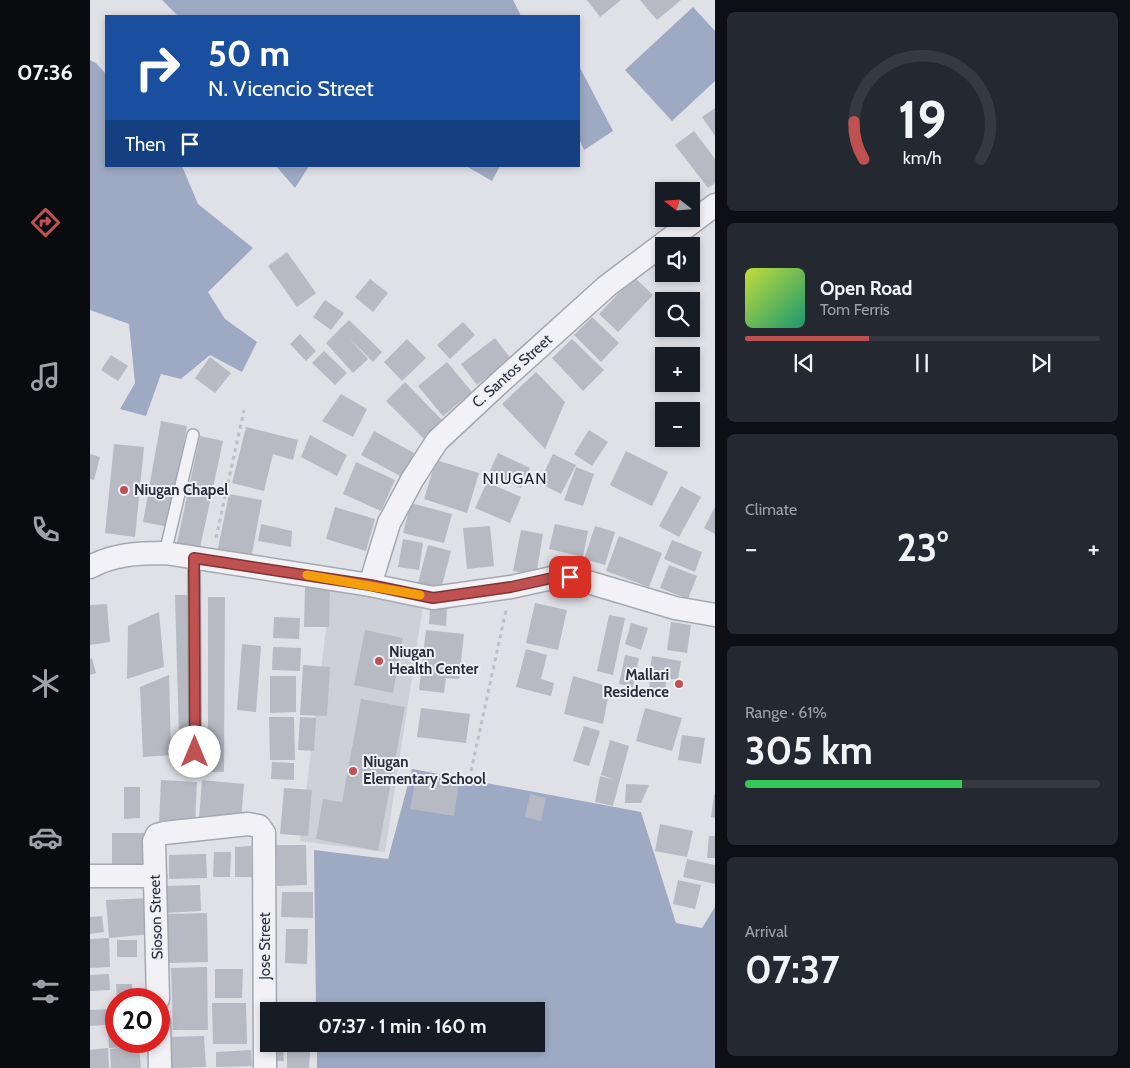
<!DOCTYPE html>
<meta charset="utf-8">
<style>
body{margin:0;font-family:Cabin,sans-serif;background:#242831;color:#f1f3f6;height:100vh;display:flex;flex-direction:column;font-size:19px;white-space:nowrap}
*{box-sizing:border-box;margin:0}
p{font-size:16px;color:#9ea1a6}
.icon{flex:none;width:28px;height:28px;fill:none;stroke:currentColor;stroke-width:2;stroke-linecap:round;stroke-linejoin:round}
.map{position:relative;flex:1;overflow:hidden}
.side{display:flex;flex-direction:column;gap:12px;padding:12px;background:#0d0f14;width:415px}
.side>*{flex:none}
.banner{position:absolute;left:15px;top:15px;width:475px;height:152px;border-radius:0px;box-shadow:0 2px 8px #0003;background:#1a4fa0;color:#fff;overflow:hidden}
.needle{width:32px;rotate:287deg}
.controls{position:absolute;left:565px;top:182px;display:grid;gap:10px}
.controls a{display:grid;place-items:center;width:45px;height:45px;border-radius:0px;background:#171b24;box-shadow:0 2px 8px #0003;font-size:25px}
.speed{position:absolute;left:15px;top:988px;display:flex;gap:10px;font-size:25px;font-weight:700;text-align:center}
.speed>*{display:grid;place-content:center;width:65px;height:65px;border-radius:50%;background:#171b24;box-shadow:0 2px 8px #0003;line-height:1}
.speed .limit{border:8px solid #d22;background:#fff;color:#111}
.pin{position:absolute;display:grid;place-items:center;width:42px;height:42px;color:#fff;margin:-21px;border-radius:10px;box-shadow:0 2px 8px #0006}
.me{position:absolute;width:55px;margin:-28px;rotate:0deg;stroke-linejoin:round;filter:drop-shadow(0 0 4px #0008)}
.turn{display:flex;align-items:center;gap:18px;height:105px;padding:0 20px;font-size:22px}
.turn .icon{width:65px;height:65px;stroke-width:2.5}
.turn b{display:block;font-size:35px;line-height:42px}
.then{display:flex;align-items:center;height:48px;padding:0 20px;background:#0003;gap:10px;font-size:19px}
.big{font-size:38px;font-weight:700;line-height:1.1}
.side .widget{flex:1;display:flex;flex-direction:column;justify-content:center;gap:8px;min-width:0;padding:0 18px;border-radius:8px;background:#242831}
.side .dial{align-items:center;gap:0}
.dial svg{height:130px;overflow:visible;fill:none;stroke:#363941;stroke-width:7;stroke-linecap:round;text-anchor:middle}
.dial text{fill:#f1f3f6;stroke:none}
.song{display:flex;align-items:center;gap:15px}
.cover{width:60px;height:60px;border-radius:8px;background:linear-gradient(135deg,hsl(70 70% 55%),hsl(160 70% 35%))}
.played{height:5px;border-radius:2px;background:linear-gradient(90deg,#bf5251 35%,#363941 35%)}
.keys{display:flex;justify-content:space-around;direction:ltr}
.heat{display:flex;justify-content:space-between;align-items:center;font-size:28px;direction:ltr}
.charge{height:8px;border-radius:4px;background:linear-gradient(90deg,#34c759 61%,#363941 0)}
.trip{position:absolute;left:170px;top:1002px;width:285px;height:50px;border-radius:0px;background:#171b24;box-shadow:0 2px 8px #0003;font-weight:700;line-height:50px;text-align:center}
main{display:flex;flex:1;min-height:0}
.dock{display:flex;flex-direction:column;width:90px;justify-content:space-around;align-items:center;background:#090b0e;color:#9ea1a6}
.dock .icon{width:35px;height:35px}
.dock .current{color:#bf5251}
.dock b{font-size:22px;color:#f1f3f6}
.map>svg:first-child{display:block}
</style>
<main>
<nav class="dock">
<b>07:36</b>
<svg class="icon current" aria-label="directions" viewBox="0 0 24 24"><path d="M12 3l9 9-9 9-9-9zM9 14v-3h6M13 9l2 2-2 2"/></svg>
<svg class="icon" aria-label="music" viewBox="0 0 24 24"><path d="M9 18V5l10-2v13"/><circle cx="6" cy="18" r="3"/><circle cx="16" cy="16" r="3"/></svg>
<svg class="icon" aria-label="phone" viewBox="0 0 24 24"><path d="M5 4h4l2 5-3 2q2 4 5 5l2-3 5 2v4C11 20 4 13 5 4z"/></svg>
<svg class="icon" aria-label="climate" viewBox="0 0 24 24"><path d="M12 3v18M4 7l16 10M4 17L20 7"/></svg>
<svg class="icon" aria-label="car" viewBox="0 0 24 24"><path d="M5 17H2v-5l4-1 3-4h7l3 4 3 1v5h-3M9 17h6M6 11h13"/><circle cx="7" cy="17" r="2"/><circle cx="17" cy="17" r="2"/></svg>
<svg class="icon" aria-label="filters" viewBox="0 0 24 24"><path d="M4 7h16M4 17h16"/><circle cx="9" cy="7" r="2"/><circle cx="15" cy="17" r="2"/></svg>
</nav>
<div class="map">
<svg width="625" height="1068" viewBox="0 0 625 1068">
<rect width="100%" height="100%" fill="#dfe1e7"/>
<path fill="#ced0d8" d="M241 589 333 606 295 852 210 841Z"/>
<g fill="#9eaac3">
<path d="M72 0H423L431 16H88Z"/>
<path d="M603 7 625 31V81L582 121 535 70Z"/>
<path d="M0 60 6 63 16 74V166H92L108 204 163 248 118 292 135 319 167 342 152 372 120 355 91 379 71 374 56 416 30 409 45 383 39 324 0 310Z"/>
<path d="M489 66 523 131 494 150 489 139Z"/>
<path d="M186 166H219L205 188Z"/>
<path d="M376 166H410L402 181Z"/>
<path d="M322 769 551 812 586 923 612 928 625 907V1068H227V1044H446V1011H226L224 850 298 859Z"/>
</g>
<g fill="#b7bac3">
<path d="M497 0H531L510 17Z"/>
<path d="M550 0H591L567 20Z"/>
<path d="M625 108V136L612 117Z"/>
<path d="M604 131 625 159V183L618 188 585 145Z"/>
<path d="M197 252 226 293 207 307 178 266Z"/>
<path d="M544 277 563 295 528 332 509 314Z"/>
<path d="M280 279 298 293 283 312 265 297Z"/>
<path d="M235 300 254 313 241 330 223 317Z"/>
<path d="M502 317 529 343 511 362 484 335Z"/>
<path d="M259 320 292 352 283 362 259 338 278 359 263 373 236 343Z"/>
<path d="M373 322 385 335 360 359 347 345Z"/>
<path d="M210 334 226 351 216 361 200 344Z"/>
<path d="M405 338 421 359 387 385 371 364Z"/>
<path d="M317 339 336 358 312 381 294 362Z"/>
<path d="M482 339 514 370 493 391 462 358Z"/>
<path d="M234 351 257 373 245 385 222 363Z"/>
<path d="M21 355 38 366 28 381 11 370Z"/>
<path d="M120 357 141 373 125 393 105 378Z"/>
<path d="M357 362 382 392 353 416 328 386Z"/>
<path d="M446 372 475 402 455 449 412 404Z"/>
<path d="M315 382 352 420 334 439 296 401Z"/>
<path d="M251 394 277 409 263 437 232 421Z"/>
<path d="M71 421 97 426 79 527 53 522Z"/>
<path d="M156 427 208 440 203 460 183 454 174 491 142 483Z"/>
<path d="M499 430 518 442 502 466 484 454Z"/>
<path d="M284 431 324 453 312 477 271 455Z"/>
<path d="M220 435 257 455 247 476 211 457Z"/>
<path d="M110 436 133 441 110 548 87 543Z"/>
<path d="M24 444 54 447 45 537 15 533Z"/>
<path d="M536 451 578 472 562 506 520 485Z"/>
<path d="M408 453 440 468 431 488 399 473Z"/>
<path d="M0 454 10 457 4 480 0 479Z"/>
<path d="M463 454 486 465 471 494 449 483Z"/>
<path d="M346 460 389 473 377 513 334 499Z"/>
<path d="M266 462 305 480 291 511 253 494Z"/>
<path d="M486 467 504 474 493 506 474 500Z"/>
<path d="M397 482 431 497 420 523 385 508Z"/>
<path d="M591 486 611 497 589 537 569 526Z"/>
<path d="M139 494 172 500 161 559 127 553Z"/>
<path d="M321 503 362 514 354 543 313 533Z"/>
<path d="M245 507 285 519 276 551 236 539Z"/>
<path d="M625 507V534L614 528Z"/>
<path d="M171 524 202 531 201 547 168 541Z"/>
<path d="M465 524 498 531 493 557 459 549Z"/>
<path d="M400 526 404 566 377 569 373 528Z"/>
<path d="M505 526 525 532 515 565 494 559Z"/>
<path d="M431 530 453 534 446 575 423 571Z"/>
<path d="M529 536 572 553 559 587 516 571Z"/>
<path d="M313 539 333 543 329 570 308 567Z"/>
<path d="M582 540 612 552 605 572 574 559Z"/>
<path d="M338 545 361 551 351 589 328 583Z"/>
<path d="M579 565 607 576 598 599 570 588Z"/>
<path d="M215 587 240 588 239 627H214Z"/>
<path d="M85 595H100L105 772H90Z"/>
<path d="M118 597H135L134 772H118Z"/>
<path d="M445 603 477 610 468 650 436 643Z"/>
<path d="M17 604 20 642 0 645V605Z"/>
<path d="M340 608H357L356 626 339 624Z"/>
<path d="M69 612 74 667 37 679 38 626Z"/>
<path d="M519 615 535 618 523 675 507 671Z"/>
<path d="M184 617 210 618 209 639 183 638Z"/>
<path d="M581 622 601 625 597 653 577 650Z"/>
<path d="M541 623 558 628 551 650 535 644Z"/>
<path d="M275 630 313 638 303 693 264 685Z"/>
<path d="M336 630 374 634 369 679 356 678 354 693 329 690Z"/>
<path d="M152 644 171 646 166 712 147 710Z"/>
<path d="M183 647 211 648 210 671 182 670Z"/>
<path d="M436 649 457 655 451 679 464 683 461 696 426 687Z"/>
<path d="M535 655 549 658 543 687 529 684Z"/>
<path d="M562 656 591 661 588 680 559 675Z"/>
<path d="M2 658 6 673 0 675V659Z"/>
<path d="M213 665 240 667 237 716 210 715Z"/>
<path d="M79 675 81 755 53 757 50 687Z"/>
<path d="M180 676H206V712L180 713Z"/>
<path d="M483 676 520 687 513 724 474 714Z"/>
<path d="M560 681 576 682 575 697 558 695Z"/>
<path d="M271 699 315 707 288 851 226 839 233 799 252 802Z"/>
<path d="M331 708 380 714 376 743 327 737Z"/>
<path d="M555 708 592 718 582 751 546 741Z"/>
<path d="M179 717H204L205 760H180Z"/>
<path d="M210 717 226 718 224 751 208 750Z"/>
<path d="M494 726 510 731 499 766 483 761Z"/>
<path d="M592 735 615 738 611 764 588 760Z"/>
<path d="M520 740 539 746 523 806 505 802 510 776 525 780 511 775Z"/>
<path d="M182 762 204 763V780L181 779Z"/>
<path d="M326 776 369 783 364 816 320 809Z"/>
<path d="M71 780 107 782 105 825 69 824Z"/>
<path d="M112 780 154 784 151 821 109 818Z"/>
<path d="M536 784 559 785 551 803H535Z"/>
<path d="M34 787H50V818L34 819Z"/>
<path d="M194 788 222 790 218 836 190 834Z"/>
<path d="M440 794 456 798 451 821 435 817Z"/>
<path d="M624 795H625V818L621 817Z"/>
<path d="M570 824 603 831 597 857 565 851Z"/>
<rect x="22" y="833" width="35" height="38"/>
<path d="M619 836H625V858H617Z"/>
<path d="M186 845H216L217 885 187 886Z"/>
<path d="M161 846 162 877H145V847Z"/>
<path d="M124 852H141L140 877H123Z"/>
<path d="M116 854 117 878 79 879V855Z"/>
<path d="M597 859 625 865V884L593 877Z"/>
<path d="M588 880 611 885 605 909 583 904Z"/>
<path d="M110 885 111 911 75 913 74 886Z"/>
<path d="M192 892H223V918L191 917Z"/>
<path d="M58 898 61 934 19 938 16 900Z"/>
<path d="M117 913 118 962 78 963V914Z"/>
<path d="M12 916 14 932 0 934V917Z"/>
<path d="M196 929H218L217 964 195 963Z"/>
<path d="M19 938 20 967 0 968V939Z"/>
<rect x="27" y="940" width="20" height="17"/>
<path d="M117 967 118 1030H83L81 968Z"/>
<path d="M125 969H153L152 998H125Z"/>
<path d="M19 974 20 990 0 991V975Z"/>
<path d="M26 984H42L43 999H27Z"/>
<path d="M122 1003H156L157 1044H123Z"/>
<path d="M24 1009 25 1024 0 1026V1010Z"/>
<path d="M26 1027V1041H53V1046H49L51 1068H21L20 1049 39 1047 19 1048 18 1028Z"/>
<path d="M114 1036 116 1067 81 1068 80 1037Z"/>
<path d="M181 1044H212V1050H193L194 1061H182Z"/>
<path d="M18 1048 19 1068H0V1050Z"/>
<path d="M161 1050 162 1066 126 1067V1052Z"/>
<path d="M197 1052H220L219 1068H197Z"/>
</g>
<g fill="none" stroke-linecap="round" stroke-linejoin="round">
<defs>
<g id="lane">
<path d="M75 553 103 435"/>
<path d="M104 557 105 752"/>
</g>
<g id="street">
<path d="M0 567C24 554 49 553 75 553L280 585 343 598 421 587 462 578 481 577 585 608 625 615"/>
<path d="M280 585 299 523 322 480 347 441 406 386 517 286 625 205"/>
<path d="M0 876H65"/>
<path d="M68 999 64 841 67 835 74 833 158 824 169 826 174 833 175 1068"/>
<path d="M69 1022 70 1068"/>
</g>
</defs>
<use href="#lane" stroke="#a5a8b0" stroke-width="14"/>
<use href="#street" stroke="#a5a8b0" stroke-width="25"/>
<g stroke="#bebfc6" stroke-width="3" stroke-dasharray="4 4" stroke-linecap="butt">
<path d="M126 538 154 410"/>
<path d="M381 771 416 610"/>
</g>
<use href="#lane" stroke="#f2f2f6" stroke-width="11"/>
<use href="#street" stroke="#f2f2f6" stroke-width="22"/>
</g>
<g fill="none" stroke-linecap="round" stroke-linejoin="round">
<defs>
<path id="route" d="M105 752 104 558 280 585 343 598 421 587 462 578 480 577"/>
</defs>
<use href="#route" stroke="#7c3535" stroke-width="12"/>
<use href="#route" stroke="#bf5251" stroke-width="9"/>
<path stroke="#f59e0b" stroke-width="9" d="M217 575 330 595"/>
</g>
<g fill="#bf5251" stroke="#eff0f5" stroke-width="2">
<circle cx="34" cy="490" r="5"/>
<circle cx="289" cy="661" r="5"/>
<circle cx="589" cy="684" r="5"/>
<circle cx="263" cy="771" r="5"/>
</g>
<g text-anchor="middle" stroke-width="4" stroke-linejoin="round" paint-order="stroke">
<g font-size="15" fill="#2a2e3c" stroke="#eff0f5">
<text transform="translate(422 371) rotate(-42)" y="5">C. Santos Street</text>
<text transform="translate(66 917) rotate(-92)" y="5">Sioson Street</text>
<text transform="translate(175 946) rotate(-90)" y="5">Jose Street</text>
</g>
<g font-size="15" font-weight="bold" fill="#2a2e3c" stroke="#eff0f5" text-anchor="start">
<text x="44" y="495">Niugan Chapel</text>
<text x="299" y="657">Niugan<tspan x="299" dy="17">Health Center</tspan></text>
<text x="579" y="680" text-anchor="end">Mallari<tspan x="579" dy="17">Residence</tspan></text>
<text x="273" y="767">Niugan<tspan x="273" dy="17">Elementary School</tspan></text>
</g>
<g font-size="16" letter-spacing="1" fill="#1c1f2d" stroke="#eff0f5">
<text x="425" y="484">NIUGAN</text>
</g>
</g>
</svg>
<div class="controls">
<a><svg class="needle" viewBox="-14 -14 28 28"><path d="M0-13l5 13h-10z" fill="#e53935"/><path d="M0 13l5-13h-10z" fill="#9ea1a6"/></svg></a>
<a><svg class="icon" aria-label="sound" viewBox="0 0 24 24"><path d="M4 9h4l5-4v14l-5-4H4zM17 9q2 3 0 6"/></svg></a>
<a><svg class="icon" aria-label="search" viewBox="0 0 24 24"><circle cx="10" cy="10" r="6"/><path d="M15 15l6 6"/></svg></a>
<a>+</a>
<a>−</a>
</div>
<div class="speed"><div class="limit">20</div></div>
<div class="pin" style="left:480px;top:577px;background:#d93025"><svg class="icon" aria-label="arrive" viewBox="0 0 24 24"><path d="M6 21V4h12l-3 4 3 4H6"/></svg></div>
<svg class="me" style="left:105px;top:752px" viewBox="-20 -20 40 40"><circle r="19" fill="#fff"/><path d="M0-13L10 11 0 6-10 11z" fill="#bf5251"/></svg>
<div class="trip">07:37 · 1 min · 160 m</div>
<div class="banner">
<div class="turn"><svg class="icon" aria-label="right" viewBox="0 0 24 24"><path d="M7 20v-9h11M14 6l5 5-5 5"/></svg><div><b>50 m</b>N. Vicencio Street</div></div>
<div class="then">Then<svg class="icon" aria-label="arrive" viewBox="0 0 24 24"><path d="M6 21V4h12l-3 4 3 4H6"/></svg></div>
</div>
</div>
<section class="side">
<div class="widget dial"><svg viewBox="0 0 100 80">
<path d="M14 69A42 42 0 1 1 86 69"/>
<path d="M14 69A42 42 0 0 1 8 46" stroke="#bf5251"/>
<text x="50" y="56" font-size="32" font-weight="700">19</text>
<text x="50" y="72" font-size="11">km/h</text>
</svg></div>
<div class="widget">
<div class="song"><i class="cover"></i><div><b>Open Road</b><p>Tom Ferris</p></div></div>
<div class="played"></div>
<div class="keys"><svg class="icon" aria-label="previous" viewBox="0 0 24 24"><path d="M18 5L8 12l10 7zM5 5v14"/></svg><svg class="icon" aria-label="pause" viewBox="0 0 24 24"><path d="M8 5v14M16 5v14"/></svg><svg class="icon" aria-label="next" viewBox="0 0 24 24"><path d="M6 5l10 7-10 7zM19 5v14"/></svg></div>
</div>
<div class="widget"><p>Climate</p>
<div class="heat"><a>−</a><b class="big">23°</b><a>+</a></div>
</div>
<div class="widget"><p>Range · 61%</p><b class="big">305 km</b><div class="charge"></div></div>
<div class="widget"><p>Arrival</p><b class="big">07:37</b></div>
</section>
</main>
